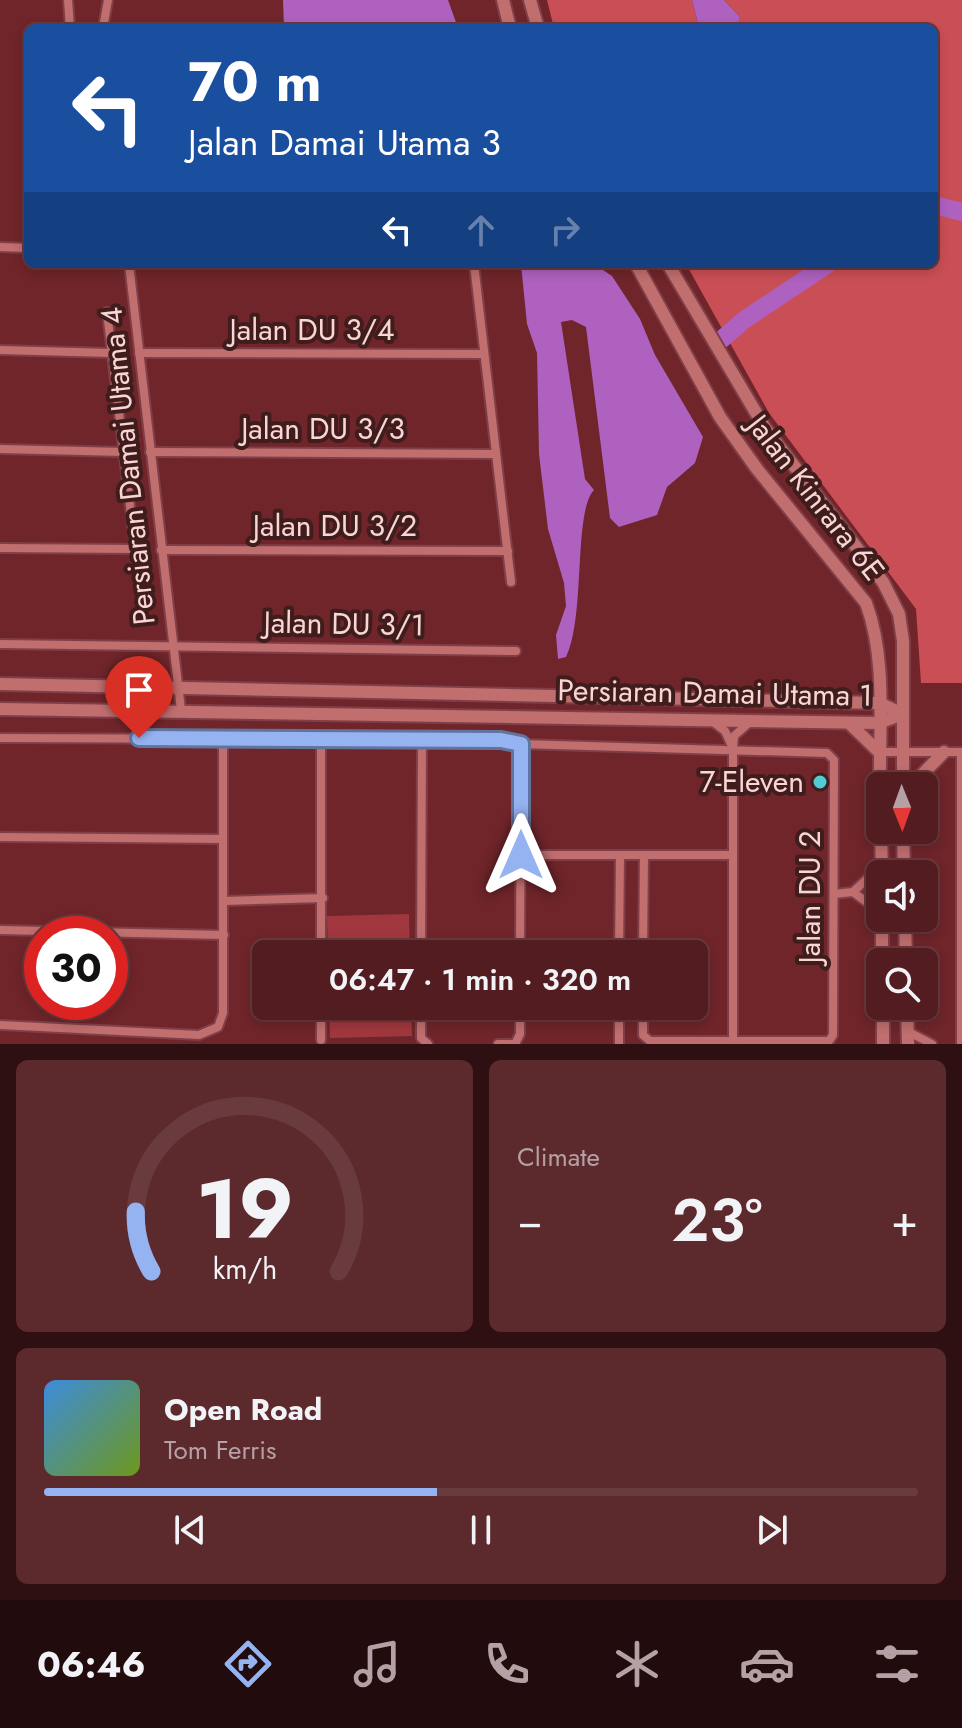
<!DOCTYPE html>
<meta charset="utf-8">
<style>
body{margin:0;font-family:Jost,sans-serif;background:#5c292d;color:#f1f3f6;height:100vh;display:flex;flex-direction:column;font-size:30px;white-space:nowrap}
*{box-sizing:border-box;margin:0}
p{font-size:26px;color:#b5a1a5}
.icon{flex:none;width:44px;height:44px;fill:none;stroke:currentColor;stroke-width:2;stroke-linecap:round;stroke-linejoin:round}
.map{position:relative;height:1044px;overflow:hidden}
.side{display:flex;flex-direction:column;gap:16px;padding:16px;background:#2e0f12;flex:1}
.side>*{flex:none}
.top-card{position:absolute;left:24px;top:24px;width:914px;height:244px;border-radius:12px;box-shadow:0 4px 12px #0003,0 0 0 2px #693a3e;background:#1a4fa0;color:#fff;overflow:hidden}
.needle{width:52px;rotate:179deg}
.buttons{position:absolute;left:866px;top:772px;display:grid;gap:16px}
.buttons a{display:grid;place-items:center;width:72px;height:72px;border-radius:12px;background:#531c20;box-shadow:0 4px 12px #0003,0 0 0 2px #693a3e;font-size:40px}
.speed{position:absolute;left:24px;top:916px;display:flex;gap:16px;font-size:40px;font-weight:700;text-align:center}
.speed>*{display:grid;place-content:center;width:104px;height:104px;border-radius:50%;background:#531c20;box-shadow:0 4px 12px #0003,0 0 0 2px #693a3e;line-height:1}
.speed .limit{border:12px solid #d22;background:#fff;color:#111}
.pin{position:absolute;display:grid;place-items:center;width:68px;height:68px;color:#fff;margin:-82px -34px;border-radius:50% 50% 50% 0;rotate:-45deg;box-shadow:0 0 8px #0007}
.pin .icon{rotate:45deg}
.me{position:absolute;width:88px;margin:-44px;rotate:0deg;stroke-linejoin:round;filter:drop-shadow(0 0 6px #0008)}
.turn{display:flex;align-items:center;gap:28px;height:168px;padding:0 32px;font-size:36px}
.turn .icon{width:104px;height:104px;stroke-width:2.5}
.turn b{display:block;font-size:56px;line-height:68px}
.lanes{display:flex;align-items:center;height:76px;padding:0 32px;background:#0003;justify-content:center;gap:40px;direction:ltr}
.lanes .off{opacity:.35}
.big{font-size:60px;font-weight:600;line-height:1.1}
.side .tile{flex:1;display:flex;flex-direction:column;justify-content:center;gap:12px;min-width:0;padding:0 28px;border-radius:12px;background:#5c292d}
.side .dial{align-items:center;gap:0}
.dial svg{height:208px;overflow:visible;fill:none;stroke:#693a3e;stroke-width:7;stroke-linecap:round;text-anchor:middle}
.dial text{fill:#f1f3f6;stroke:none}
.song{display:flex;align-items:center;gap:24px}
.cover{width:96px;height:96px;border-radius:12px;background:linear-gradient(135deg,hsl(210 70% 55%),hsl(80 70% 35%))}
.played{height:8px;border-radius:4px;background:linear-gradient(90deg,#95b2f1 45%,#693a3e 45%)}
.keys{display:flex;justify-content:space-around;direction:ltr}
.heat{display:flex;justify-content:space-between;align-items:center;font-size:44px;direction:ltr}
.side .tiles{flex:1;display:grid;gap:16px;grid-template-columns:1fr 1fr}
.tile:last-child{grid-column:span 2}
.trip{position:absolute;left:252px;top:940px;width:456px;height:80px;border-radius:12px;background:#531c20;box-shadow:0 4px 12px #0003,0 0 0 2px #693a3e;font-weight:600;line-height:80px;text-align:center}
.dock{display:flex;height:128px;justify-content:space-around;align-items:center;background:#210b0d;color:#b5a1a5}
.dock .icon{width:56px;height:56px}
.dock .on{color:#95b2f1}
.dock b{font-size:36px;color:#f1f3f6}
.map>svg:first-child{display:block}
</style>
<div class="map">
<svg width="962" height="1044" viewBox="0 0 962 1044">
<rect width="100%" height="100%" fill="#6f252a"/>
<g fill="#a0373e">
<path d="M409 914 410 954H328L327 916Z"/>
<path d="M329 1006H411L412 1036 330 1038Z"/>
</g>
<g fill="#ca4e55">
<path d="M547 0H692L699 28H554Z"/>
<path d="M724 0H962V683H921L916 609 769 413 686 264H934V28H734L740 17Z"/>
</g>
<g fill="#ae61bf">
<path d="M283 0H448L458 28H284Z"/>
<path d="M692 0H724L740 17 737 26 699 28Z"/>
<path d="M521 264H594L612 276 640 319 655 355 703 437 695 463 667 487 657 515 619 527 610 518 586 327 572 320 561 322 585 479 594 490C573 512 586 616 566 657L558 659 556 635 566 606 564 583 548 529 539 454 537 353 527 324Z"/>
</g>
<g fill="none" stroke-linecap="round" stroke-linejoin="round">
<path stroke="#ae61bf" stroke-width="3" d="M826 264H827"/>
<g stroke="#ae61bf" stroke-width="18">
<path d="M934 205 962 212"/>
<path d="M721 340 744 320 828 264"/>
</g>
<defs>
<g id="street">
<path d="M68 0 70 28"/>
<path d="M103 28 108 0"/>
<path d="M0 247 28 248"/>
<path d="M129 264 181 710"/>
<path d="M474 264 511 582"/>
<path d="M107 312 140 590"/>
<path d="M0 350 111 353"/>
<path d="M139 353 484 354"/>
<path d="M0 449 124 452"/>
<path d="M150 452 496 454"/>
<path d="M0 548 136 549"/>
<path d="M161 550 508 551"/>
<path d="M0 644 516 651"/>
<path d="M712 721 725 731 731 744"/>
<path d="M0 738 501 740 521 744 827 753 834 760 833 1035 829 1041H650L643 1035V1006"/>
<path d="M321 739V954"/>
<path d="M879 752H962"/>
<path d="M0 837 223 839"/>
<path d="M521 855H733"/>
<path d="M853 892 880 912"/>
<path d="M834 894 853 892 881 866"/>
<path d="M224 901 323 898"/>
<path d="M0 930 224 935"/>
<path d="M421 954 422 739"/>
<path d="M520 954 521 744"/>
<path d="M619 954 620 855"/>
<path d="M643 954 644 855"/>
<path d="M421 1006V1038L428 1044"/>
<path d="M0 1025 199 1035 218 1027 223 1013V739"/>
<path d="M907 1031 932 1044"/>
<path d="M321 1040V1006"/>
<path d="M733 1040V748L734 736 751 721"/>
<path d="M498 1044H515L520 1034V1006"/>
<path d="M619 1044V1006"/>
<path d="M961 1044V752"/>
</g>
<g id="secondary">
<path d="M503 0 510 28"/>
<path d="M530 0 538 28"/>
<path d="M636 264 720 417 757 469 866 603C887 659 879 727 880 786"/>
<path d="M668 264 765 428 883 582 899 614 903 641V786"/>
<path d="M0 684 879 703 903 714"/>
<path d="M0 709 879 723 903 714"/>
<path d="M850 724 879 752"/>
<path d="M911 786 944 752"/>
<path d="M881 830 882 874"/>
<path d="M903 830 904 874"/>
<path d="M882 918V962"/>
<path d="M905 918 906 962"/>
<path d="M883 1006V1044"/>
<path d="M907 1006 908 1044"/>
</g>
</defs>
<use href="#street" stroke="#803f48" stroke-width="12"/>
<use href="#secondary" stroke="#803f48" stroke-width="16"/>
<use href="#street" stroke="#c06e6e" stroke-width="8"/>
<use href="#secondary" stroke="#c06e6e" stroke-width="12"/>
</g>
<g fill="none" stroke-linecap="round" stroke-linejoin="round">
<defs>
<path id="route" d="M139 738 501 740 521 744V855"/>
</defs>
<use href="#route" stroke="#61749d" stroke-width="20"/>
<use href="#route" stroke="#95b2f1" stroke-width="14"/>
</g>
<circle fill="#51ccd3" stroke="#3f1d1d" stroke-width="3" cx="820" cy="782" r="8"/>
<g text-anchor="middle" stroke-width="8" stroke-linejoin="round" paint-order="stroke">
<g font-size="30" fill="#fad5d4" stroke="#3f1d1d">
<text x="312" y="340">Jalan DU 3/4</text>
<text x="323" y="439">Jalan DU 3/3</text>
<text transform="translate(128 466) rotate(-96)" y="10">Persiaran Damai Utama 4</text>
<text transform="translate(816 498) rotate(52)" y="10">Jalan Kinrara 6E</text>
<text x="335" y="536">Jalan DU 3/2</text>
<text transform="translate(344 624) rotate(1)" y="10">Jalan DU 3/1</text>
<text transform="translate(715 693) rotate(1)" y="10">Persiaran Damai Utama 1</text>
<text transform="translate(810 897) rotate(-90)" y="10">Jalan DU 2</text>
</g>
<g font-size="30" fill="#fad5d4" stroke="#3f1d1d" text-anchor="end">
<text x="804" y="792">7-Eleven</text>
</g>
</g>
</svg>
<div class="buttons">
<a><svg class="needle" viewBox="-14 -14 28 28"><path d="M0-13l5 13h-10z" fill="#e53935"/><path d="M0 13l5-13h-10z" fill="#b5a1a5"/></svg></a>
<a><svg class="icon" aria-label="sound" viewBox="0 0 24 24"><path d="M4 9h4l5-4v14l-5-4H4zM17 9q2 3 0 6"/></svg></a>
<a><svg class="icon" aria-label="search" viewBox="0 0 24 24"><circle cx="10" cy="10" r="6"/><path d="M15 15l6 6"/></svg></a>
</div>
<div class="speed"><div class="limit">30</div></div>
<div class="pin" style="left:139px;top:738px;background:#d93025"><svg class="icon" aria-label="arrive" viewBox="0 0 24 24"><path d="M6 21V4h12l-3 4 3 4H6"/></svg></div>
<svg class="me" style="left:521px;top:855px" viewBox="-20 -20 40 40"><path d="M0-17L14 15 0 8-14 15z" fill="#95b2f1" stroke="#fff" stroke-width="4"/></svg>
<div class="trip">06:47 · 1 min · 320 m</div>
<div class="top-card">
<div class="turn"><svg class="icon" aria-label="left" viewBox="0 0 24 24"><path d="M17 20v-9H6M10 6l-5 5 5 5"/></svg><div><b>70 m</b>Jalan Damai Utama 3</div></div>
<div class="lanes"><svg class="icon" aria-label="left" viewBox="0 0 24 24"><path d="M17 20v-9H6M10 6l-5 5 5 5"/></svg><svg class="icon off" aria-label="ahead" viewBox="0 0 24 24"><path d="M12 20V5M6 11l6-6 6 6"/></svg><svg class="icon off" aria-label="right" viewBox="0 0 24 24"><path d="M7 20v-9h11M14 6l5 5-5 5"/></svg></div>
</div>
</div>
<section class="side">
<div class="tiles">
<div class="tile dial"><svg viewBox="0 0 100 80">
<path d="M14 69A42 42 0 1 1 86 69"/>
<path d="M14 69A42 42 0 0 1 8 46" stroke="#95b2f1"/>
<text x="50" y="56" font-size="32" font-weight="700">19</text>
<text x="50" y="72" font-size="11">km/h</text>
</svg></div>
<div class="tile"><p>Climate</p>
<div class="heat"><a>−</a><b class="big">23°</b><a>+</a></div>
</div>
<div class="tile">
<div class="song"><i class="cover"></i><div><b>Open Road</b><p>Tom Ferris</p></div></div>
<div class="played"></div>
<div class="keys"><svg class="icon" aria-label="previous" viewBox="0 0 24 24"><path d="M18 5L8 12l10 7zM5 5v14"/></svg><svg class="icon" aria-label="pause" viewBox="0 0 24 24"><path d="M8 5v14M16 5v14"/></svg><svg class="icon" aria-label="next" viewBox="0 0 24 24"><path d="M6 5l10 7-10 7zM19 5v14"/></svg></div>
</div>
</div>
</section>
<nav class="dock">
<b>06:46</b>
<svg class="icon on" aria-label="directions" viewBox="0 0 24 24"><path d="M12 3l9 9-9 9-9-9zM9 14v-3h6M13 9l2 2-2 2"/></svg>
<svg class="icon" aria-label="music" viewBox="0 0 24 24"><path d="M9 18V5l10-2v13"/><circle cx="6" cy="18" r="3"/><circle cx="16" cy="16" r="3"/></svg>
<svg class="icon" aria-label="phone" viewBox="0 0 24 24"><path d="M5 4h4l2 5-3 2q2 4 5 5l2-3 5 2v4C11 20 4 13 5 4z"/></svg>
<svg class="icon" aria-label="climate" viewBox="0 0 24 24"><path d="M12 3v18M4 7l16 10M4 17L20 7"/></svg>
<svg class="icon" aria-label="car" viewBox="0 0 24 24"><path d="M5 17H2v-5l4-1 3-4h7l3 4 3 1v5h-3M9 17h6M6 11h13"/><circle cx="7" cy="17" r="2"/><circle cx="17" cy="17" r="2"/></svg>
<svg class="icon" aria-label="filters" viewBox="0 0 24 24"><path d="M4 7h16M4 17h16"/><circle cx="9" cy="7" r="2"/><circle cx="15" cy="17" r="2"/></svg>
</nav>
